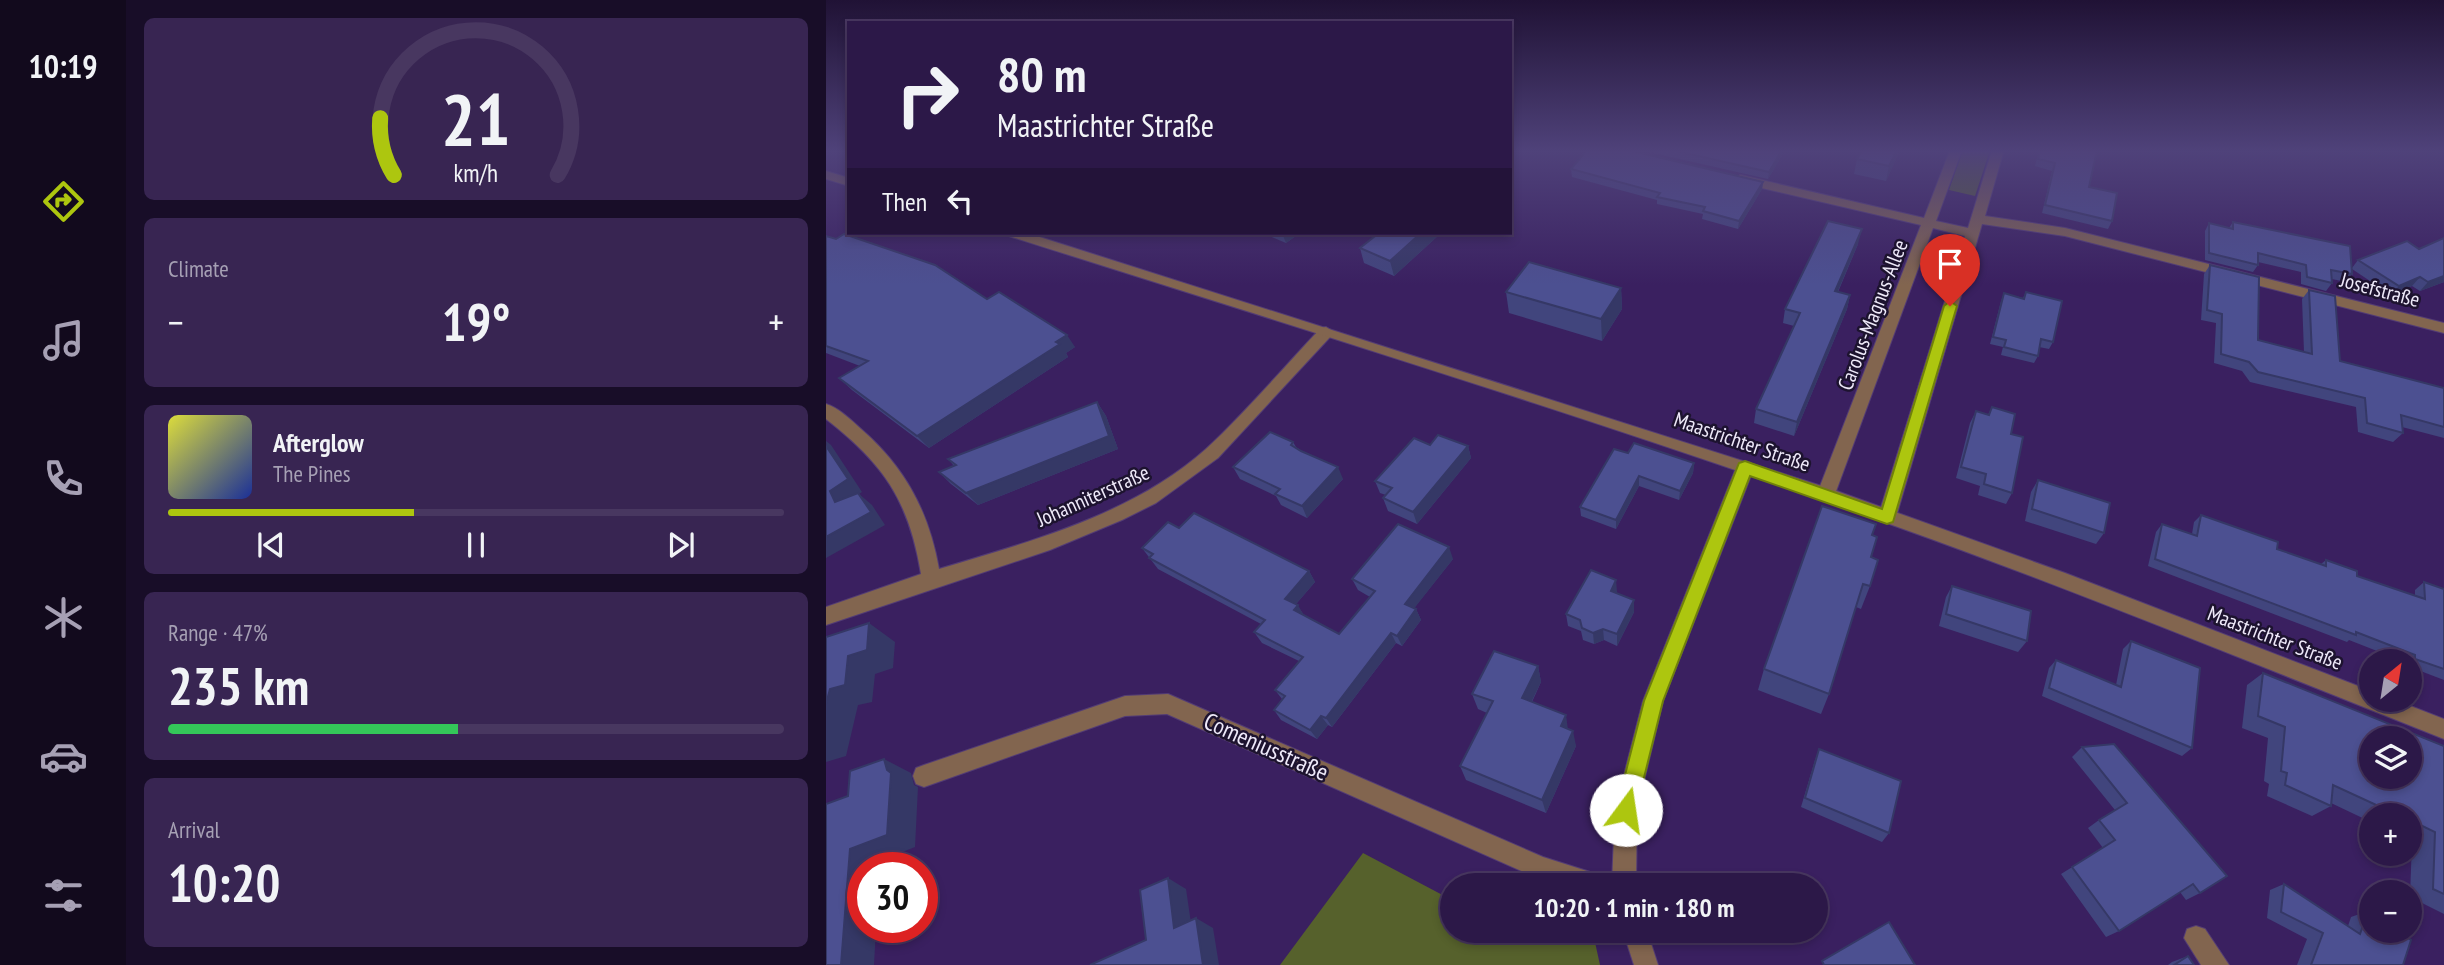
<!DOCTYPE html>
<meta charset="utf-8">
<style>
body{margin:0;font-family:"PT Sans Narrow",sans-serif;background:#382552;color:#f1f3f6;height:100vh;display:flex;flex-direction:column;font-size:26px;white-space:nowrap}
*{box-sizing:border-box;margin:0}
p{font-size:23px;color:#a6a0b4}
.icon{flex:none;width:38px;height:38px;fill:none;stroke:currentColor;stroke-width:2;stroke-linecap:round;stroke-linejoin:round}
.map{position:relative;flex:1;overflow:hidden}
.panel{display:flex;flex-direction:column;gap:18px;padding:18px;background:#180d28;width:700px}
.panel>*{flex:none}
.hud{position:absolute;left:21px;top:21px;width:665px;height:214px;border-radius:0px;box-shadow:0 4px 10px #0003,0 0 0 2px #483760;background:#2c1848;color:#f1f3f6;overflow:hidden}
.needle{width:46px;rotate:30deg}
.buttons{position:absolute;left:1533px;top:649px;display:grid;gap:14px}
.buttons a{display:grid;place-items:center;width:63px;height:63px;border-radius:50%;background:#2c1848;box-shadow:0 4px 10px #0003,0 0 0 2px #483760;font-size:35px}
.speed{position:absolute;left:21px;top:852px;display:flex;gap:14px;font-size:35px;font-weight:700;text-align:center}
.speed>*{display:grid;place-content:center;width:91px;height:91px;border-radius:50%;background:#2c1848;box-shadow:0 4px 10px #0003,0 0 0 2px #483760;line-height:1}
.speed .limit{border:10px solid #d22;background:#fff;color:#111}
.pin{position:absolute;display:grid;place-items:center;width:60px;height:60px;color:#fff;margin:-72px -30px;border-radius:50% 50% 50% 0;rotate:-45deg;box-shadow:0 0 7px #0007}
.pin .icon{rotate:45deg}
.me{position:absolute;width:77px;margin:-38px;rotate:14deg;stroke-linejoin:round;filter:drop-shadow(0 0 5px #0008)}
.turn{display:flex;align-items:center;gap:24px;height:147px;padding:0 35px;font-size:32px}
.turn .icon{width:91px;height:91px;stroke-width:2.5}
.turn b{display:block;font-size:49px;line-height:60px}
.then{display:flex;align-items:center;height:66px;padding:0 35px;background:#0003;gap:14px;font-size:26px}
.big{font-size:52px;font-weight:700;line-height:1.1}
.panel .tile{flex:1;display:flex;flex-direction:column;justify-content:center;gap:10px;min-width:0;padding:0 24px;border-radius:10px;background:#382552}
.panel .dial{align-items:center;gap:0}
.dial svg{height:182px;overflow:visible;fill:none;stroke:#483760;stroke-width:7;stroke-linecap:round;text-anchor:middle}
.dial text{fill:#f1f3f6;stroke:none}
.song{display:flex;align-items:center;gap:21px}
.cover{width:84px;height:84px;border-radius:10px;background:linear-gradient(135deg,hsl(60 70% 55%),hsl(230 70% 35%))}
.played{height:7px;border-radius:4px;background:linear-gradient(90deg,#adc60f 40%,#483760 40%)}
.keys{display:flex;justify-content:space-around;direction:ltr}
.heat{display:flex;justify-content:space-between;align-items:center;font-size:38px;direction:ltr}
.charge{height:10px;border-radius:5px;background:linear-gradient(90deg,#34c759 47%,#483760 0)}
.trip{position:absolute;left:614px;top:873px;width:388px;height:70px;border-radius:35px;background:#2c1848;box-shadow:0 4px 10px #0003,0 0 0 2px #483760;font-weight:700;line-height:70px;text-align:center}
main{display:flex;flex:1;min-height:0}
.tab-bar{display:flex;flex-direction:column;width:126px;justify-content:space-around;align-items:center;background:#120a1d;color:#a6a0b4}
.tab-bar .icon{width:49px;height:49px}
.tab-bar .selected{color:#adc60f}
.tab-bar b{font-size:32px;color:#f1f3f6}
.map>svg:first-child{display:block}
</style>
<main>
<nav class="tab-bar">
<b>10:19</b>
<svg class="icon selected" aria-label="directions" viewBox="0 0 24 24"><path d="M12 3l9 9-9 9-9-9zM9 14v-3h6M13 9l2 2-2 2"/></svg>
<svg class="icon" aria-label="music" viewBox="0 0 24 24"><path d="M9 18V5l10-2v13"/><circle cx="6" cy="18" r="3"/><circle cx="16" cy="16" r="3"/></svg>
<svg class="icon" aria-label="phone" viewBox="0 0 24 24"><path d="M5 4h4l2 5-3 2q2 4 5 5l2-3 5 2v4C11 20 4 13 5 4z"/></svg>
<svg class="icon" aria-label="climate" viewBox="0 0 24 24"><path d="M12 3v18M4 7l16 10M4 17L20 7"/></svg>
<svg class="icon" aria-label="car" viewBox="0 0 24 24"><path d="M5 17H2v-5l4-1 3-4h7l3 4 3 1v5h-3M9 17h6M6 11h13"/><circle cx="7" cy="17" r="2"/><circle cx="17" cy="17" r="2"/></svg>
<svg class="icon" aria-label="filters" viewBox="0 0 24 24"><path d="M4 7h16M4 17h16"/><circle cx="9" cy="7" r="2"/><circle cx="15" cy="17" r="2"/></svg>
</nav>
<section class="panel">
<div class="tile dial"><svg viewBox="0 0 100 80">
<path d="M14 69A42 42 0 1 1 86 69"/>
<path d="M14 69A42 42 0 0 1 8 44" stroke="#adc60f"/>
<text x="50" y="56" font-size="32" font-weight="700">21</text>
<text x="50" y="72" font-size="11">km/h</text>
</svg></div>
<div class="tile"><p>Climate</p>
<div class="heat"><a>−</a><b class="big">19°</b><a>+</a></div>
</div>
<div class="tile">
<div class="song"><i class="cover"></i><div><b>Afterglow</b><p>The Pines</p></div></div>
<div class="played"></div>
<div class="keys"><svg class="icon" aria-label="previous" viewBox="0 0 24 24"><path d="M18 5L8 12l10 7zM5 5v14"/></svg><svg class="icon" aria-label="pause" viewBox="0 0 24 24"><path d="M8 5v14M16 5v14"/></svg><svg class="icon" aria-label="next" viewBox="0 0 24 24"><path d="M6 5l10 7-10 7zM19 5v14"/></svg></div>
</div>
<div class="tile"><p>Range · 47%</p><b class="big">235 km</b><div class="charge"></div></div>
<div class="tile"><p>Arrival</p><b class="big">10:20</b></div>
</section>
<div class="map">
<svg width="1618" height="965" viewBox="0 0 1618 965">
<rect width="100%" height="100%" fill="#3a2060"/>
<g fill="#56612c">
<path d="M1137 150H1164L1149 196 1123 190Z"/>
<path d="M537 853 626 900V931H763L767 933 774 965H454Z"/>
</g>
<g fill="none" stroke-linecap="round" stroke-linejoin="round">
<defs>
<g id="minor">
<path d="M1124 150H1136L1110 221 1142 228 1166 150H1178L1159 216 1239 228 1618 323V333L1239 236 1156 224 1070 517 1067 522H1055L1052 517 1139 236 1107 228 1009 494 1006 499H994L991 494 1095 225 914 183 908 179 914 175 1098 218Z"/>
<path d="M500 327 508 332 505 336 392 458 330 503 296 520 224 550 0 625V607L95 574C83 501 58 464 0 419V404C13 408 25 420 35 429 79 467 103 512 113 569 205 541 306 515 380 449 420 412 457 368 495 328Z"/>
<path d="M919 461 925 463 928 468 837 701 811 810 810 886H735L716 880 341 714 299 716 98 787 90 784 87 776 90 768 98 765 299 696 342 694 717 857 783 878 786 884 789 810 817 701 910 468 913 463Z"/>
<path d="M1370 926 1379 929 1403 965H1375L1358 938 1361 929Z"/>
<path d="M797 931H821L832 965H808Z"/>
</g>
<g id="tertiary">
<path d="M0 171 23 178V186L0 179Z"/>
<path d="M181 233H201L1005 489 1239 573 1545 691V700H1569L1618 719V739C1436 667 1254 592 1069 526 777 421 479 330 183 236Z"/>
</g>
</defs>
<use href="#minor" stroke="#533c75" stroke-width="2"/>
<use href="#tertiary" stroke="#533c75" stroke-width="2"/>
<use href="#minor" fill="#82654f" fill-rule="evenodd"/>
<use href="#tertiary" fill="#82654f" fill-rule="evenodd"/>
</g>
<g fill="#41457d">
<path d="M814 150H959L942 179Z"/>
<path d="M1074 150 1060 181 1028 174 1031 159Z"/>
<path d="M1213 150H1271L1263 187 1286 221 1282 229 1216 213 1226 171 1209 166Z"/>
<path d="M745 169 937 182 936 189 912 229 876 219 877 214 831 204V200L746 177Z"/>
<path d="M1407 222 1526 268 1532 260 1618 282 1594 291 1586 286 1565 295 1526 269V274L1520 282 1506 279V283L1500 291 1475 284V272L1432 262V265L1427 272 1379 260V231L1383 223 1403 228Z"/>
<path d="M436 233H474L460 243Z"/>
<path d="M615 233 568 276 538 263 534 248Z"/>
<path d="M0 236 161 299 249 347 240 353 242 357 103 448 26 390 13 378 34 366 0 353Z"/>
<path d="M1032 244 1012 292 1024 295 1021 309 968 436 928 423 930 409 968 326 957 323 959 309Z"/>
<path d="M1384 265 1432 340 1478 352 1476 299 1483 290 1514 361 1618 388V438L1576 427 1577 433 1567 442 1532 432 1530 407 1424 382 1416 371 1388 363 1390 323 1375 320 1378 274Z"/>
<path d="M795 288 796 309 776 341 683 313 680 292Z"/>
<path d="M1200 292 1227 342 1223 349 1213 347 1212 356 1208 363 1175 355 1177 347 1164 344 1175 301 1178 293 1197 298Z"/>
<path d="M271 402 280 416 292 449 152 505 125 484 113 472 128 466 122 459Z"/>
<path d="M1166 407 1185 434 1186 493 1180 504 1152 495 1154 486 1130 478 1144 423 1150 411 1162 415Z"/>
<path d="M467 442 470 447 517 479 481 518 455 505 450 496 414 479 407 467Z"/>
<path d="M604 445 642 446 645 458 591 524 562 511 557 498 560 495 554 493 549 481Z"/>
<path d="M802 453 868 463 867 473 853 500 813 486 790 529 755 516 754 507Z"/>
<path d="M1212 480 1278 533 1270 544 1199 521 1205 492Z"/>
<path d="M1375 515 1451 549 1495 564 1500 560 1531 576 1589 596V590L1598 582 1618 589V680L1584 667V662H1579L1523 640 1521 642 1322 566 1330 532 1336 524 1366 534 1368 522Z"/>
<path d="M353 528 483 571 489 582 470 604 478 615 513 634 544 597 532 590 526 579 627 559 588 608 590 609 595 620 576 646 570 643 506 727 502 725 491 739 455 720 448 710 456 699 449 690 473 661 436 643 428 632 435 624 332 569 316 548Z"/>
<path d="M1046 535 1044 586 1035 609 1030 607 1003 694 995 714 932 690 938 669Z"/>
<path d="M1126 586 1201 641 1192 652 1113 626 1120 597Z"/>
<path d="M791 592 790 593 808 612 791 646 778 640 768 644 757 640 755 631 742 626 740 614Z"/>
<path d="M1305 641 1366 748 1356 756 1216 696 1223 668 1230 660 1290 685 1297 649Z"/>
<path d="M712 666 715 682 706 702 742 729 750 746 720 813 640 780 634 766 661 713 652 709 646 694Z"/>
<path d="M1437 673 1618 746V914L1584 897 1586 841 1584 840V816H1545V822L1505 803V806L1486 816 1441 796 1443 784 1438 781 1442 738 1416 728 1421 685Z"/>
<path d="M1256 747 1374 893 1360 900 1354 892 1293 931 1280 937 1235 874 1277 848 1262 828 1273 820 1289 810 1246 757Z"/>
<path d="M993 749 1063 833 1056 842 975 807 989 760Z"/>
<path d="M1458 884 1522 926 1525 917 1542 911 1577 965H1471L1481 939 1441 918 1444 890Z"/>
<path d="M1362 956 1368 965H1342L1346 962Z"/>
</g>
<g fill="#353866">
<path d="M956 150H959L942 179 943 172Z"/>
<path d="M1071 150H1074L1060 181 1063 166Z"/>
<path d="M937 182 936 189 912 229 913 221Z"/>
<path d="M1036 229 1032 244 1006 305 1009 291Z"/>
<path d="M456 233H474L460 243Z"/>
<path d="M595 233H615L568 276 564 261Z"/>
<path d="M1618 276V282L1594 291 1602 282Z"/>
<path d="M1594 277 1586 286 1565 295 1573 286Z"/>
<path d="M795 288 796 309 776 341 775 319Z"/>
<path d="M1024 295 1021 309 968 436 971 422Z"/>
<path d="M241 335 249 347 240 353 242 357 103 448 91 436Z"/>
<path d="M271 402 280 416 292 449 152 505 140 493Z"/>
<path d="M0 441 5 445 36 492 33 494 46 505 59 525 0 558V537L9 502 4 491Z"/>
<path d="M642 446 645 458 591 524 587 512Z"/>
<path d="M868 463 867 473 853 500 854 491Z"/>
<path d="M512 467 517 479 481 518 476 506Z"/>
<path d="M813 476V486L790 529V520Z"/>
<path d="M623 547 627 559 583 615 579 604Z"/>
<path d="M483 571 489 582 465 610 459 599Z"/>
<path d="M790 580 791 592 785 603V591Z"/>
<path d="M808 600V612L791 646V634Z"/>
<path d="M472 605 478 616 468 610Z"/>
<path d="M590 609 595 620 576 646 571 636Z"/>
<path d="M43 623 69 642 67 668 49 674 46 702 32 705 20 756 0 762V704L4 689Z"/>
<path d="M777 629 778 640 768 644 767 633Z"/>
<path d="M565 633 570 643 506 727 500 718Z"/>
<path d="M712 666 715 682 700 713 696 698Z"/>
<path d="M740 715 742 730 735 726Z"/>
<path d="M495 716 502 725 491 739 484 730Z"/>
<path d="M747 731 750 746 720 813 716 800Z"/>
<path d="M58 759 85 773 88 785 92 787 89 847 54 861 53 868H37V928H50L48 965H15L24 849 61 770Z"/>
<path d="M342 878 360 889 367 937 348 928Z"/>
<path d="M370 918 387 928 393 965H377Z"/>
</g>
<g fill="#4c5091" stroke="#353866" stroke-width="2" fill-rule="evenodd">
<path d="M761 150H802L937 182 913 221 877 211 879 207 831 197 834 193 745 169Z"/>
<path d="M846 150H956L943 172Z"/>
<path d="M1036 150H1071L1063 166 1031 159Z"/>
<path d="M1214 150H1271L1263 187 1291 193 1286 221 1219 205 1229 163 1212 159Z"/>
<path d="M1002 221 1036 229 1009 291 1024 295 971 422 930 409 974 313 959 309Z"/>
<path d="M1407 222 1524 246 1526 274 1505 270 1506 283 1481 277 1480 265 1432 253V265L1383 253V223L1407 229Z"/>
<path d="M553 233H595L564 261 534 248Z"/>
<path d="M18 234 109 265 161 299 173 292 241 335 230 342 234 344 91 436 13 378 42 361 0 346V236L10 239Z"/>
<path d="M1618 238V276L1602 282 1594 277 1573 286 1532 260 1581 241 1593 249Z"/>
<path d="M703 262 795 288 775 319 680 292Z"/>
<path d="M1384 265 1433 277 1432 340 1486 354 1483 290 1509 296 1514 361 1618 388V427L1575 415 1577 433 1541 423 1539 398 1432 372 1423 362 1395 354 1396 314 1381 310Z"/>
<path d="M1200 292 1236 301 1227 342 1215 339 1212 356 1178 347 1180 340 1167 337 1178 293 1198 299Z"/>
<path d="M271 402 283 436 140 493 113 472 130 465 122 459Z"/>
<path d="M1166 407 1189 414 1185 434 1197 437 1186 493 1158 484 1160 474 1135 467 1150 411 1163 415Z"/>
<path d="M444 432 467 442 465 445 475 451 512 467 476 506 449 494 454 489 407 467Z"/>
<path d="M612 435 642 446 587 512 557 498 566 488 549 481 588 438 604 445Z"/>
<path d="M808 443 868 463 854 491 813 476 790 520 754 507 788 449 802 453Z"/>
<path d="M0 446 22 479 4 491 9 502 32 493 45 512 0 537Z"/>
<path d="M1212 480 1284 503 1278 533 1206 509Z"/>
<path d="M996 506 1050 524 1046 535 1051 537 1045 557 1052 560 1044 586 1037 584 1003 694 938 669Z"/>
<path d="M368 513 483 571 459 599 472 605 468 610 513 634 549 591 526 579 572 524 623 547 579 604 590 609 571 636 565 633 500 718 495 716 484 730 448 710 459 696 449 690 477 657 428 632 439 620 323 558 327 554 316 548 342 522 353 528Z"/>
<path d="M1375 515 1452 542 1451 549 1500 566V560L1531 571V576L1599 599 1598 582 1618 589V669L1589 659V655L1530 632V635L1329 559 1336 524 1371 536Z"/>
<path d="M765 570 790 580 785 591 808 600 791 634 777 629 767 633 756 628 754 620 740 614Z"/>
<path d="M1126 586 1205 611 1201 641 1120 614Z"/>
<path d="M43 623 41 650 22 656 19 685 4 689 0 704V637Z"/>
<path d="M1305 641 1374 668 1366 748 1223 688 1230 660 1295 687Z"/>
<path d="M668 651 712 666 696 698 740 715 735 726 747 731 716 800 634 766 667 701 646 694Z"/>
<path d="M1437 673 1618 746V894L1607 889 1609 832 1584 820V816H1574L1507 785 1505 806 1459 785 1461 773 1455 771 1459 727 1432 716ZM1545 738H1584V777H1545Z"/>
<path d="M1288 744 1401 876 1374 893 1367 884 1293 931 1246 867 1289 840 1273 820 1301 803 1256 747Z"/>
<path d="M993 749 1075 781 1063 833 979 798Z"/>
<path d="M58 759 61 770 65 773 61 835 24 849 15 965H0V804L22 796 24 771Z"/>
<path d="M342 878 348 928 370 918 377 965H264L320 940 314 890Z"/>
<path d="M1458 884 1534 934 1542 911 1545 913V931H1572L1585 940 1577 965H1485L1497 933 1455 912Z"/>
<path d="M1063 922 1089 965H998L996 961Z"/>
<path d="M1362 956 1368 965H1348Z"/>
</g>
<linearGradient id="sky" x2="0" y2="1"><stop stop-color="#201235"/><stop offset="0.53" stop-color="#4f427a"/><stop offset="1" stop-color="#4f427a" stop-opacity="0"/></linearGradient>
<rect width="1618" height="285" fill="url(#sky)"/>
<path fill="#adc60f" stroke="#70810a" stroke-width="2" d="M1124 301 1131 306 1067 522 1061 524 924 476 837 701 810 810 807 817 800 820 793 817 790 810 818 701 913 463 919 461 1056 509 1118 306Z"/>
<g text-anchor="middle" stroke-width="5" stroke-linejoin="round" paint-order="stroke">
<g font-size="21" fill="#eee9f9" stroke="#1d132f">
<text transform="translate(1554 290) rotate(15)" y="7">Josefstraße</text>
<text transform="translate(1047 315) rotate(-69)" y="7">Carolus-Magnus-Allee</text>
<text transform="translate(916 442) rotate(19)" y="7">Maastrichter Straße</text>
<text transform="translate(267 496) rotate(-24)" y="7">Johanniterstraße</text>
<text transform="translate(1449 638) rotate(21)" y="7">Maastrichter Straße</text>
</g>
<g font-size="24" fill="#eee9f9" stroke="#1d132f">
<text transform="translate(440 747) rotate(24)" y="8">Comeniusstraße</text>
</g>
</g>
</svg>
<div class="buttons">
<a><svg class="needle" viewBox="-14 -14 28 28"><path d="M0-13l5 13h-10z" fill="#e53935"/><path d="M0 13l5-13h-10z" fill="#a6a0b4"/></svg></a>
<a><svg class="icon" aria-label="layers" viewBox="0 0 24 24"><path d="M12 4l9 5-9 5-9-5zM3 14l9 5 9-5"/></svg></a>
<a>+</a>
<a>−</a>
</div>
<div class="speed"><div class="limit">30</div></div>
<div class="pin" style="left:1124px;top:306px;background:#d93025"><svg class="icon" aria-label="arrive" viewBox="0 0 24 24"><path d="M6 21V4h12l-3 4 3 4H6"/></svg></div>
<svg class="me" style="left:800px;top:810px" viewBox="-20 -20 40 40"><circle r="19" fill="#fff"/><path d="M0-13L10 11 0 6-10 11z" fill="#adc60f"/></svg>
<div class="trip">10:20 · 1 min · 180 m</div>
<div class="hud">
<div class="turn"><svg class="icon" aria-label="right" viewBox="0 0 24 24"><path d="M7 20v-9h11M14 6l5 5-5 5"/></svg><div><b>80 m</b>Maastrichter Straße</div></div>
<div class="then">Then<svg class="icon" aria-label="left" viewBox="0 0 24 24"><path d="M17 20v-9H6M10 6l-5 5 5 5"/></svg></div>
</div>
</div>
</main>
